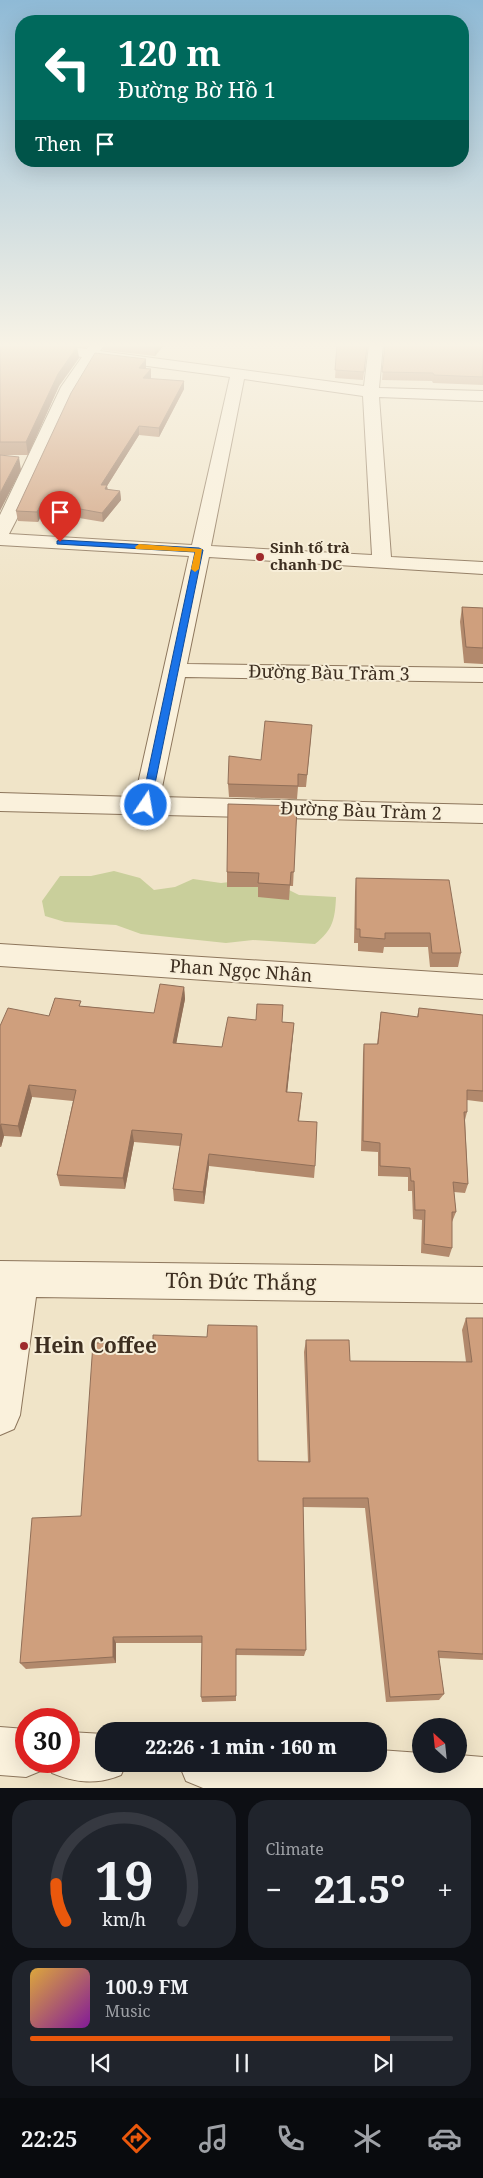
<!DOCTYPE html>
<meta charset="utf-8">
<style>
body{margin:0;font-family:"Noto Serif",serif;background:#20242c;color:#f1f3f6;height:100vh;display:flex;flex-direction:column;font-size:19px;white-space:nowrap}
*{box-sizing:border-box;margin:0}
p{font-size:16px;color:#9ea1a6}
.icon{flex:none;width:28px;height:28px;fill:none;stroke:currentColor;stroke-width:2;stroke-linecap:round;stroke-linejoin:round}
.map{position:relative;height:1788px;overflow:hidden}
.sheet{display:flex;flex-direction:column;gap:12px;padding:12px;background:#0d0f14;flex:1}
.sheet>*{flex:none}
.hud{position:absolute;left:15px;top:15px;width:454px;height:152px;border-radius:20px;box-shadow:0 5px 20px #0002;background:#00695c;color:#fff;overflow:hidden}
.needle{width:32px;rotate:333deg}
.fabs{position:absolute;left:412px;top:1718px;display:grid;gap:10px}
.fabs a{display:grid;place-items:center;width:55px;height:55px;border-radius:50%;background:#171b24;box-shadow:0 5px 20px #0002;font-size:25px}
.speed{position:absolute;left:15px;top:1708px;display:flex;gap:10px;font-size:25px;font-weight:700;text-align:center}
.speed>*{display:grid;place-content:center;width:65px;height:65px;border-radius:50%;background:#171b24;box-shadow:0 5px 20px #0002;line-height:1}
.speed .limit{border:8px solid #d22;background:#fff;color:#111}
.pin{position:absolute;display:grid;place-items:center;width:42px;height:42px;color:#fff;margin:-51px -21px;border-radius:50% 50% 50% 0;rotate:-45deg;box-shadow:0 0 5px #0007}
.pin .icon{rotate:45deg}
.me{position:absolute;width:55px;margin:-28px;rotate:12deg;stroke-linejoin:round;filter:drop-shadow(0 0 4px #0008)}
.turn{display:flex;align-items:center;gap:18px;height:105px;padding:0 20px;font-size:22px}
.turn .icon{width:65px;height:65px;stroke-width:2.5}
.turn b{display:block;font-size:35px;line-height:42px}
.then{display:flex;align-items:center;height:48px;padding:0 20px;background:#0003;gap:10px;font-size:19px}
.big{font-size:38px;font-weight:800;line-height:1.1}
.sheet .tile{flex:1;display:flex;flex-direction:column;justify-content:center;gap:8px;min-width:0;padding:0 18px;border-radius:20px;background:#20242c}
.sheet .dial{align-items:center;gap:0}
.dial svg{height:130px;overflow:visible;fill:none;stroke:#363941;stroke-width:7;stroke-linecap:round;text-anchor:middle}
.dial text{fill:#f1f3f6;stroke:none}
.song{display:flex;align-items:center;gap:15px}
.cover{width:60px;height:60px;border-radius:8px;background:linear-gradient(135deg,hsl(40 70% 55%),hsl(290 70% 35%))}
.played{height:5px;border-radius:2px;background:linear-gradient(90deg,#ea580c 85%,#363941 85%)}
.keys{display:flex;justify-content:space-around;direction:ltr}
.heat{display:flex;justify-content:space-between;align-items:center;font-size:28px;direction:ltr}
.sheet .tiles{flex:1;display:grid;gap:12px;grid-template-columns:1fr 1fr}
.tile:last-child{grid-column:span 2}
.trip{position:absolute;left:95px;top:1722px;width:292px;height:50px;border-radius:20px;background:#171b24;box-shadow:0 5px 20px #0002;font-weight:800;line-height:50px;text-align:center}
.menu{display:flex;height:80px;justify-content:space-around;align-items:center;background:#090b0e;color:#9ea1a6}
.menu .icon{width:35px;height:35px}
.menu .current{color:#ea580c}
.menu b{font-size:22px;color:#f1f3f6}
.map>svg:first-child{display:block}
</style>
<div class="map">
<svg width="483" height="1788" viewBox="0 0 483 1788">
<rect width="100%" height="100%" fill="#f0e4c8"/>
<path fill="#c9cf9b" d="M114 871 140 878 154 890 175 887 193 879 221 883 247 880 275 883 299 895 336 897C335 919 333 930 315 944L253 940 226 943 141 934 116 925 65 922 45 916 42 901 60 876H91Z"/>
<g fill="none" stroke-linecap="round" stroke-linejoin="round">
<defs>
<g id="minor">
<path d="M17 345H57L87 349 90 345H104L100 351 364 386 369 345H383L379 388 483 391V401L379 397 391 557 483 562V574L209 557 187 664 483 668V682L185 677 160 797 483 805V823L0 811V793L135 797 189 556 0 545V515L61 387 82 357 24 349ZM95 359 230 377 192 545 9 534C40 477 59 413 95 359ZM244 379 363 396 372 555 211 546Z"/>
<path d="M0 944 483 975V999L0 966Z"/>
<path d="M0 1261 483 1267V1303L36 1297 20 1415 14 1429 0 1435Z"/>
<path d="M0 1727 26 1729V1761H47L43 1770 26 1777 0 1775Z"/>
<path d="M69 1732 104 1734V1764H126L121 1775C97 1785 76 1783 52 1773L47 1761H69Z"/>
<path d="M379 1750 421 1753V1764H459V1755L483 1757V1788H203L186 1781 179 1764H379Z"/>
</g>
</defs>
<use href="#minor" stroke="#8d765c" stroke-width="2"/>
<use href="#minor" fill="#faf1dc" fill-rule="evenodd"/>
</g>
<g fill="#b2896c">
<path d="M0 345 77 347 79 358 59 386 28 455H0Z"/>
<path d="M72 345H88L86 347Z"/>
<path d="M103 345H164L155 356 103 350Z"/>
<path d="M337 345H368L363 380 335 378Z"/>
<path d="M385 345H483V385L433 383 432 381 382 380Z"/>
<path d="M146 368V369H151V378L150 379 184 381V389L159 437 139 435 107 486 108 490 120 491 121 500 103 522 43 512 38 522 18 521 16 511Z"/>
<path d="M462 607 483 608V664L464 663 460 622Z"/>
<path d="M311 738 306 787H298L297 799 229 797 228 784 261 760Z"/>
<path d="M297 806 293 886H290L289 900 258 897V887H227V872Z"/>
<path d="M356 878 461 953 458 967H430L428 947H384L383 953 358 951V943H354L355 892Z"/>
<path d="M184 987 185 999 176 1043 222 1047 282 1022 294 1023 287 1092 301 1105 299 1121 315 1166 314 1178 209 1166 204 1204 174 1201 173 1189 180 1146 134 1142 125 1189 60 1186 57 1175 73 1101 32 1097 21 1137 4 1136 1 1147H0V1026L49 1016 82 1006 154 1013Z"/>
<path d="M419 1008 483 1015V1102L467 1100V1112L465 1120 468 1184 465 1193 454 1192 456 1212 452 1222V1248L449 1257 421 1253 422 1220 413 1219 412 1191H408V1177L378 1176V1152L361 1151 363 1054 364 1044H377L381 1012 417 1017Z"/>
<path d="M466 1318H483V1660L439 1658 444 1694 439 1700 386 1702 365 1508 303 1507 306 1650 304 1656 236 1655V1701L202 1702 201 1697 202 1643H116V1663L26 1669 20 1663 81 1516 258 1461 308 1462 304 1352 306 1340 350 1361 466 1362 462 1330Z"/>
</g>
<g fill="#916f58">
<path d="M157 345H164L155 356V348Z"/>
<path d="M77 347 79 358 59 386 28 455 26 442 58 374Z"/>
<path d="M146 359V368L139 376V368Z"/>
<path d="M151 369V378L144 387 143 378Z"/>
<path d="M184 381V389L159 437V428Z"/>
<path d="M139 426V435L107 486 108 495 101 485Z"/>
<path d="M19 457 21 470 0 511V493Z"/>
<path d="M120 491 121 500 103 522 102 513Z"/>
<path d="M42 502 43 512 38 522 37 512Z"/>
<path d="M184 987 185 999 174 1055 173 1043Z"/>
<path d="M294 1023 293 1036 286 1104V1092Z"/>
<path d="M29 1085 32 1097 21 1137 18 1126Z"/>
<path d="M1 1124 4 1136 1 1147 0 1143V1127Z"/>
<path d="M132 1130 134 1142 125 1189 123 1178Z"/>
<path d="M209 1154V1166L204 1204 203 1192Z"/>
<path d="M113 1637 116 1643V1663L113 1657Z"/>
</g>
<g fill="#cf9f7d" stroke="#916f58">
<path d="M0 345H64L77 347 58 374 26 442H0Z"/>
<path d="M131 345H157L155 348Z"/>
<path d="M337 345H367L364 372 335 370Z"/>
<path d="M385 345H483V377L434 375 433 373 382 372Z"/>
<path d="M95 353 146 359 139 368 151 369 143 378 184 381 159 428 139 426 101 485H107L105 489 120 491 102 513 42 502 37 512 16 511 71 393Z"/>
<path d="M0 455 19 457 0 493Z"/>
<path d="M462 607 483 608V648L466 647Z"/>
<path d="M265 721 312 725 307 775 298 774V786L228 784 229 756 261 760Z"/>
<path d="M228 804 297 806 294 872H291L290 885 258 883 259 873 227 872Z"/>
<path d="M356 878 449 880 461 953H432L430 933H385V939L360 937V929H356Z"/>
<path d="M160 984 184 987 173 1043 222 1047 228 1017 256 1020 257 1004 283 1005 282 1022 294 1023 286 1092 302 1093 298 1121 317 1122 315 1166 209 1154 203 1192 173 1189 182 1134 132 1130 123 1178 57 1175 76 1090 29 1085 18 1126 1 1124 0 1127V1026L8 1008 49 1016 55 998 81 1001 79 1006 154 1013Z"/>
<path d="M419 1008 483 1015V1091L467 1090V1112H464L468 1184 453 1182 456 1212H452V1248L424 1244 425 1210H415L414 1181H411L410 1168 380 1166V1143L363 1141 364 1044H378L381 1012 418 1017Z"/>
<path d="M466 1318H483V1654L438 1651 444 1694 390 1697 368 1498H303L306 1650 236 1649V1696L201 1697 202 1636 113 1637V1657L20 1663 32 1518 81 1516 93 1343 153 1342V1335L207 1337 208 1325 257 1326 258 1461 310 1462 306 1340H349L350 1361 472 1362Z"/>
</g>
<linearGradient id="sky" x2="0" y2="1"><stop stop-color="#8fbad6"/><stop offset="0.58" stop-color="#f8f3e6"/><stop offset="1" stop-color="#f8f3e6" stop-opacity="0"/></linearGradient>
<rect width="483" height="595" fill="url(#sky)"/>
<path fill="#1a73e8" stroke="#114b97" d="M60 540 199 548 203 550 150 808 146 809 141 805 195 552 57 544V541Z"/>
<path fill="#f59e0b" d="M139 544 202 549 199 569 195 572 191 569 195 552 136 549 135 547Z"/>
<g fill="#9e2a2b" stroke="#f7eed8" stroke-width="2">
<circle cx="260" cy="557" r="5"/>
<circle cx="24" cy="1346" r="5"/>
</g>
<g text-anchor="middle" stroke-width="4" stroke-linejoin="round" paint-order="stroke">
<g font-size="15" font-weight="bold" fill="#3d2e20" stroke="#f7eed8" text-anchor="start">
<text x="270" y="553">Sinh tố trà<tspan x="270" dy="17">chanh DC</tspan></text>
</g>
<g font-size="18" fill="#3d2e20" stroke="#f7eed8">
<text transform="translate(329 673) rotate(1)" y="6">Đường Bàu Tràm 3</text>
<text transform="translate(361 811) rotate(2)" y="6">Đường Bàu Tràm 2</text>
<text transform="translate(241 971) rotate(4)" y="6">Phan Ngọc Nhân</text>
</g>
<g font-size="21" fill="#3d2e20" stroke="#f7eed8">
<text transform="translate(241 1282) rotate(1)" y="7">Tôn Đức Thắng</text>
</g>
<g font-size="21" font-weight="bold" fill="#3d2e20" stroke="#f7eed8" text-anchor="start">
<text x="34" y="1353">Hein Coffee</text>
</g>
</g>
</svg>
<div class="fabs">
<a><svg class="needle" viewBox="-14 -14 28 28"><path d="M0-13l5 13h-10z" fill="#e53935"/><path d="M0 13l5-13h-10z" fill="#9ea1a6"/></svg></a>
</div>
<div class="speed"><div class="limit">30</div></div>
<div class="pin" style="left:60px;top:542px;background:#d93025"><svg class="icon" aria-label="arrive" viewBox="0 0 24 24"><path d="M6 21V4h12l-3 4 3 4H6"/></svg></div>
<svg class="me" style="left:146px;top:805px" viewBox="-20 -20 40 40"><circle r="17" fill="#1a73e8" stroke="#fff" stroke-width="3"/><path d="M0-11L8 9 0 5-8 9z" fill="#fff"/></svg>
<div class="trip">22:26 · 1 min · 160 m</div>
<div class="hud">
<div class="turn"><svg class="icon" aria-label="left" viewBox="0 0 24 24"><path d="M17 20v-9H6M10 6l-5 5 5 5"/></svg><div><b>120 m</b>Đường Bờ Hồ 1</div></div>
<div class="then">Then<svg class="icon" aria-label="arrive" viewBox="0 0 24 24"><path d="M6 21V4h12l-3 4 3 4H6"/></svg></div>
</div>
</div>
<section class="sheet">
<div class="tiles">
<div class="tile dial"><svg viewBox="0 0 100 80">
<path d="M14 69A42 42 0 1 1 86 69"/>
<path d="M14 69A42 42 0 0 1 8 46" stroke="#ea580c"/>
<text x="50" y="56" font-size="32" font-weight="700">19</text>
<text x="50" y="72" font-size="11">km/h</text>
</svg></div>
<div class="tile"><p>Climate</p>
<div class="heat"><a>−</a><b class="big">21.5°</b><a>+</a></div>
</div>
<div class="tile">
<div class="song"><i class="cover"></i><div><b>100.9 FM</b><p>Music</p></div></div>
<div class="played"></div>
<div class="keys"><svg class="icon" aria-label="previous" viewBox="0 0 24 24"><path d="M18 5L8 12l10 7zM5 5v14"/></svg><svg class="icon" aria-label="pause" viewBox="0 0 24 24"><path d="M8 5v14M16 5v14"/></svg><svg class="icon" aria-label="next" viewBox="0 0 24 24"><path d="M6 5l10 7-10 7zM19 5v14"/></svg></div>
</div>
</div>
</section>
<nav class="menu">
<b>22:25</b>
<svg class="icon current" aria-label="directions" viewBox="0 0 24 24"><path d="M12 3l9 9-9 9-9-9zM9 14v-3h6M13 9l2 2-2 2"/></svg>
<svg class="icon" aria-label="music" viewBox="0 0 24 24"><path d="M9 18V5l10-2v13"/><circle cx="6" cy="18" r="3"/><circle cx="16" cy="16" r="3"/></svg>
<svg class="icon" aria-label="phone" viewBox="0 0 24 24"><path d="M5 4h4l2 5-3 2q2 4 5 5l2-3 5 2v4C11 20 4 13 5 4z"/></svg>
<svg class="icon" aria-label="climate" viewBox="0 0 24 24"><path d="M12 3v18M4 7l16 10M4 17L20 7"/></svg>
<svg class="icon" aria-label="car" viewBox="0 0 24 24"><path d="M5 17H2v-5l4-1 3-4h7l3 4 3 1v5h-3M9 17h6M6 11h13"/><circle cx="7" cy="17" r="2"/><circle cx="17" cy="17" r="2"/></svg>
</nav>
